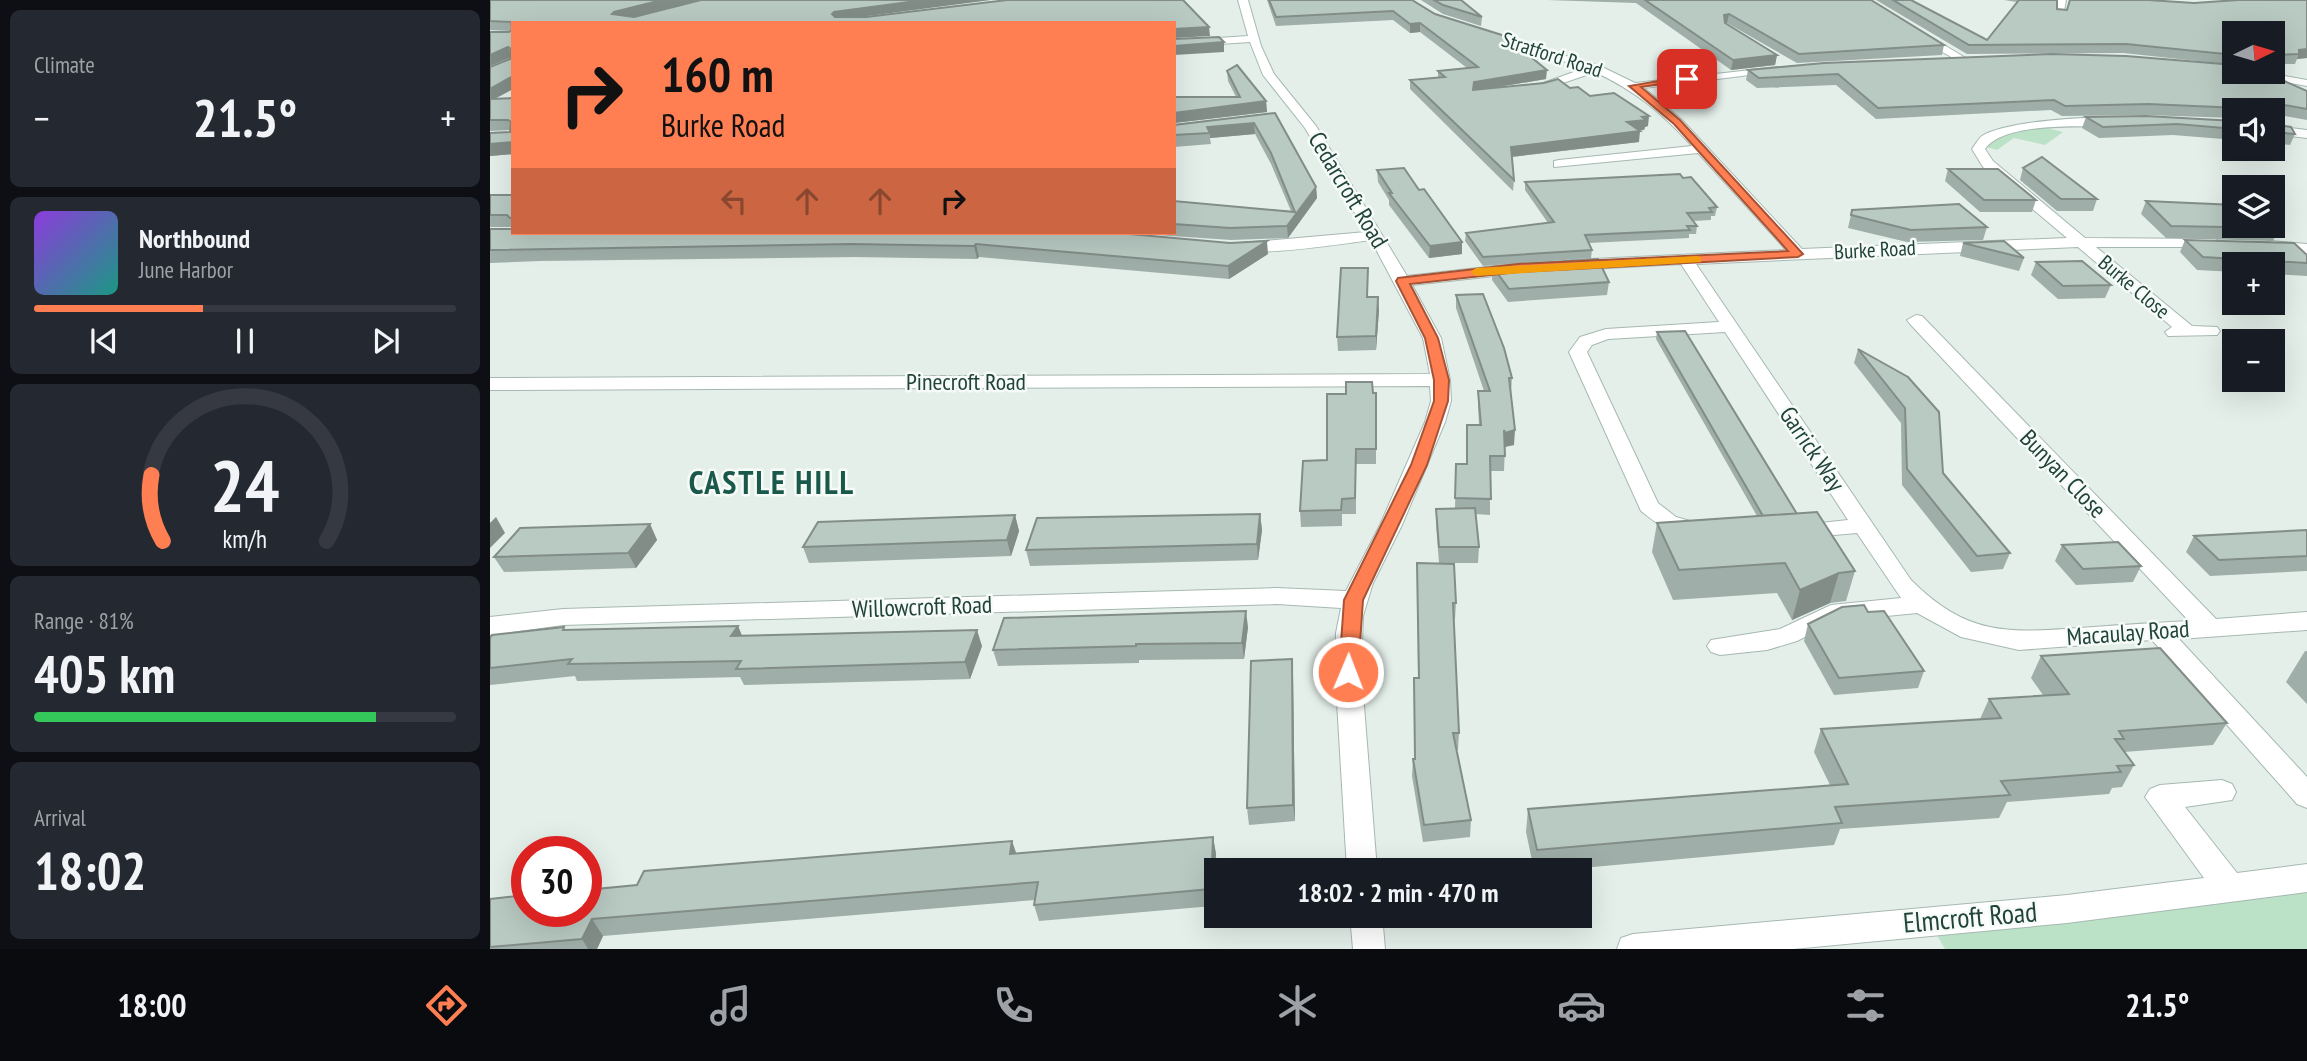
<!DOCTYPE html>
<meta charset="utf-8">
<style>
body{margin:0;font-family:"PT Sans Narrow",sans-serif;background:#242831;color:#f1f3f6;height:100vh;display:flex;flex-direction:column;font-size:26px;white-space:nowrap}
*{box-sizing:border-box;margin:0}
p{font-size:23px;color:#9ea1a6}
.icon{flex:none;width:38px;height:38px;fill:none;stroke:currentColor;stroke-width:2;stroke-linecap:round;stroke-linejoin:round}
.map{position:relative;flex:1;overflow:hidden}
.sheet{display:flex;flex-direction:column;gap:10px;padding:10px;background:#0d0f14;width:490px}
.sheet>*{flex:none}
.guide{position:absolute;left:21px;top:21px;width:665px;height:214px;border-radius:0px;box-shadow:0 7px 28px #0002;background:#ff7f52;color:#111;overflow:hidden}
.needle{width:46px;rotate:85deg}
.buttons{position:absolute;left:1732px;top:21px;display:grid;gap:14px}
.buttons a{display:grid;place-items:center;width:63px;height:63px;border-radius:0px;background:#171b24;box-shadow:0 7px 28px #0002;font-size:35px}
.speed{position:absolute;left:21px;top:836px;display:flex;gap:14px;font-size:35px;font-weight:700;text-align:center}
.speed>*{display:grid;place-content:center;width:91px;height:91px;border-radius:50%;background:#171b24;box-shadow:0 7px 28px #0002;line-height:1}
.speed .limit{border:10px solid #d22;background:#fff;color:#111}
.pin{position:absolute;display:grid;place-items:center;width:60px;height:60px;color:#fff;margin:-30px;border-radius:14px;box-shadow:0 4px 10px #0006}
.me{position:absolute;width:77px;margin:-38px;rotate:1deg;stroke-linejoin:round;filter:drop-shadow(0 0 5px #0008)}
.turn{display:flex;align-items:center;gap:24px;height:147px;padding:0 35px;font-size:32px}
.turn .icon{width:91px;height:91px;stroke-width:2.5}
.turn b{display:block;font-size:49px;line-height:60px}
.lanes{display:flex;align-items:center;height:66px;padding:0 35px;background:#0003;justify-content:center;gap:35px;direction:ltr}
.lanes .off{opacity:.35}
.big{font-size:52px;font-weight:600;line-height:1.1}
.sheet .tile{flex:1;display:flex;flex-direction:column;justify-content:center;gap:10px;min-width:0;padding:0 24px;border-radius:10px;background:#242831}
.sheet .dial{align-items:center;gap:0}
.dial svg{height:182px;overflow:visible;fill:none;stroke:#363941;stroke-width:7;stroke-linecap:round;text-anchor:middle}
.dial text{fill:#f1f3f6;stroke:none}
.song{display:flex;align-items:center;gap:21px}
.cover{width:84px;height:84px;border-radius:10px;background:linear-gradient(135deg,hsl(270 70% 55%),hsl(170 70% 35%))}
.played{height:7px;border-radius:4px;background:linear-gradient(90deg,#ff7f52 40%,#363941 40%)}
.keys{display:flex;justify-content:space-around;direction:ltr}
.heat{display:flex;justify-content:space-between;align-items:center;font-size:38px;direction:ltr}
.charge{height:10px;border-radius:5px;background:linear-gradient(90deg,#34c759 81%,#363941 0)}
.trip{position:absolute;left:714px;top:858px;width:388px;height:70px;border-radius:0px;background:#171b24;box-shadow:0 7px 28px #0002;font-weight:600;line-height:70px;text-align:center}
.tabs{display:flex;height:112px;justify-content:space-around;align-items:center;background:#090b0e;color:#9ea1a6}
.tabs .icon{width:49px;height:49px}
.tabs .selected{color:#ff7f52}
.tabs b{font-size:32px;color:#f1f3f6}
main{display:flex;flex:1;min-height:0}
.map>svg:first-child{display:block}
</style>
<main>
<section class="sheet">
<div class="tile"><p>Climate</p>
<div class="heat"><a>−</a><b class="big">21.5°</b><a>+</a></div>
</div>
<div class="tile">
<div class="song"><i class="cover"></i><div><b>Northbound</b><p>June Harbor</p></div></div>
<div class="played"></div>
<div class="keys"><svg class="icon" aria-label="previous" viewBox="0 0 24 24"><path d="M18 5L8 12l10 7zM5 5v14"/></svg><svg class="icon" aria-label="pause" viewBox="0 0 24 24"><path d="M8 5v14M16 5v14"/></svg><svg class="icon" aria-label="next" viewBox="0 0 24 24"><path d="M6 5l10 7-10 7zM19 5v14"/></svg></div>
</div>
<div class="tile dial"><svg viewBox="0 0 100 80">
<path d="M14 69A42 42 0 1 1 86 69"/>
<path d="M14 69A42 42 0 0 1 9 40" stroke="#ff7f52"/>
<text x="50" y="56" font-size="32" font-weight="700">24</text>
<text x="50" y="72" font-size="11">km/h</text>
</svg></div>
<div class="tile"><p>Range · 81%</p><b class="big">405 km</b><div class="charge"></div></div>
<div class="tile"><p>Arrival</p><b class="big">18:02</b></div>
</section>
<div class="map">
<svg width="1817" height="949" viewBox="0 0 1817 949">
<rect width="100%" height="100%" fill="#e4efea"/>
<g fill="#bbe2c6">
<path d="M1556 128 1573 132 1555 145 1524 138 1507 150 1496 147C1510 130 1535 130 1556 128Z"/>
<path d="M1817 876V949H1455L1438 920Z"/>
</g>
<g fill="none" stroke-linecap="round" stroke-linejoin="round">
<defs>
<g id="minor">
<path d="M748 0H758L771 46 784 74 826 126 917 276 1032 263 1040 268 1032 273 922 285 951 338 960 380 961 401 955 422 912 525 883 583 873 616 871 668 887 870H857L845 668 846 633 851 608 787 604 73 625 0 635V617L73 609 787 588 856 591 890 525 935 422 941 401 940 386 0 390V378L940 374 933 338 881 240C859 243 755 259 743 248L751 243 876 232 815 128 773 75 760 42 684 47V41L758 36Z"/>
<path d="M1566 0H1576L1573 17 1565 15Z"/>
<path d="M991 31 1110 66 1145 83 1288 67 1289 69 1284 72 1154 88 1191 119 1312 249 1577 238 1493 167 1482 149C1485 145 1488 139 1492 136 1514 122 1598 115 1624 119L1626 122 1620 126C1589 127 1514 122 1495 149L1503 161 1595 238 1726 239 1729 242 1721 247H1606L1702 326 1727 327 1730 331 1727 335 1678 336 1675 332 1682 327 1588 247 1206 264 1421 580C1477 636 1517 633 1590 628 1627 625 1663 623 1699 621L1420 324 1417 320 1426 315 1432 316 1726 619 1817 612V630L1689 639 1817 777V808L1807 804 1662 640 1529 650 1471 637 1427 613 1346 621 1307 641 1277 650 1230 655 1221 652 1217 646 1221 640 1290 629 1341 605 1411 598 1367 533 1310 538 1302 536 1299 531 1302 526 1358 520 1235 332 1118 339 1102 345 1097 352 1168 503 1186 517 1213 525 1216 530 1213 535C1190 541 1167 524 1151 511L1079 352 1090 337 1116 329 1229 322 1191 264 1081 270 1073 265 1081 260 1296 250 1208 153 1064 167V161L1069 160 1202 146C1171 112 1147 92 1105 72L1050 91H1042V87L1095 68 991 35Z"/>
<path d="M1426 33H1434L1479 60 1470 62 1426 37Z"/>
<path d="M1749 72H1772L1817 80V86L1754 75Z"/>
<path d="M1783 126 1817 130V138L1783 134Z"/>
<path d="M1781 241 1817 244V254L1776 249 1773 246 1776 243Z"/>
<path d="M1732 780 1742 784 1746 792 1742 800 1695 807 1747 873 1817 864V892L1577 923 1303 949H1127L1131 938 1143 934 1577 895 1714 878 1655 797 1660 789 1670 785Z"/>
<path d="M860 915H892L895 949H863Z"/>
</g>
</defs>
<use href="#minor" stroke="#a6b8b2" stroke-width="2"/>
<use href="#minor" fill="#fff" fill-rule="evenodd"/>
</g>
<g fill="#9faea8">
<path d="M0 0 375 17 720 36 23 23V89L5 99 23 98V154L0 156V133L20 132V130L0 131V67L20 59V57L0 66V32H19L20 31 0 30Z"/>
<path d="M777 0H922L1056 79 1002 88H1080L1100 96 1158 126 1155 127 1154 130H1149V142L1022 157 1024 180 1023 191 920 89V80L948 77V71L977 68 930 32 920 33 903 20 786 26Z"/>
<path d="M931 0H971L992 17 991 26 953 14Z"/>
<path d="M1057 0H1381L1454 45 1452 55 1307 63 1237 23H1235L1287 55 1285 65 1241 70 1146 3Z"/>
<path d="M1386 0H1421L1497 40 1527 2 1514 0H1567V9L1577 10 1579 0H1658L1704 3 1748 0H1817V58L1807 59 1805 64H1783V33H1745V65L1633 53 1477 54Z"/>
<path d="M1258 70 1817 91V120L1789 115 1786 122V125L1805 134 1800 145 1783 143V110H1745V118L1654 115 1572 116 1561 110 1386 119 1346 85 1267 88 1256 80Z"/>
<path d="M737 71 776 101 777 112 684 123V97H746L738 81Z"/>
<path d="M785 113 826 187 827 198 798 238 741 240 638 233H684V201L801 211 781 164 765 134 720 138 721 144 684 147V125Z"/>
<path d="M1596 117 1745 121V140L1683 135 1609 138 1592 128Z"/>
<path d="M1533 168 1607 199 1603 211H1567L1530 180Z"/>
<path d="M1458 169 1546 200 1542 212H1490L1455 181Z"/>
<path d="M887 170 929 190 972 254 939 258 899 205V200L888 182Z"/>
<path d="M1193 178 1227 207 1225 216H1221V220L1203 221 1207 226 1206 234H1199V238L1099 243 1102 250 1101 258 993 266 975 241 976 233 1058 223 1035 190V182Z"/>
<rect x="0" y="195" width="23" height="32"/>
<path d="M1656 201 1789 228 1783 241 1676 238 1651 214Z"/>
<path d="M1362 210 1497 227 1493 240 1417 242 1358 228Z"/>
<path d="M0 229 628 233 778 254 739 279 489 257 487 259 365 257 50 261 0 263Z"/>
<path d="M1695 240 1817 255V276L1783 274V264H1745V272L1707 270 1690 252Z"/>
<path d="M1473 243 1534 258 1529 271 1470 256Z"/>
<path d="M1546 262 1621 285 1615 298 1568 299 1541 275Z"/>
<path d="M1003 267 1119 282 1117 295 1018 302 1002 280Z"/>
<path d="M878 268V297L889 310 886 350 848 351 847 337Z"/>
<path d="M966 295 1022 378 1021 393H1020L1024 445 1015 447 1014 471H1000V515L985 514 989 547 988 563H951L966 603 965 619H964L969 733 968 750H966L981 820 980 837 933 842 922 776 923 759H925L928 678 927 563H949L946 524V509H965L966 464H976L989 425 988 405V391H994L966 308Z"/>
<path d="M1167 332 1307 514 1365 571 1356 601 1340 603 1302 620 1287 593 1183 600 1162 552 1167 523 1267 516 1166 339Z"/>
<path d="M1368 349 1418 377 1453 473 1520 553 1513 569 1481 572 1412 485 1411 423 1364 363Z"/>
<path d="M883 393H886V464H866V514H852V526L811 527 810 511 837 460Z"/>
<path d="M770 514 772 530 768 560 540 566 536 550Z"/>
<path d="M525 515 529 531 521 556 319 563 313 547Z"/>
<path d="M160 524 167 540 146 568 14 572 4 557Z"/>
<path d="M1817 530V571L1720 576 1696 552 1704 536Z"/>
<path d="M1572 545 1651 566 1643 582 1586 585 1565 561Z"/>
<path d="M1378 612 1434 671 1428 688 1344 695 1314 641 1318 624Z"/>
<path d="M248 626 252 636 492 646 480 679 254 685 250 677 87 681 85 676 0 685V638L76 630Z"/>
<path d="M758 627 754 659 649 660V663L508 666 503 650Z"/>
<path d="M1815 651H1817V704L1796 682Z"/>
<path d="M1551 656 1737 723 1723 745 1634 752 1644 765 1632 787 1622 788 1619 794 1517 802 1509 818 1350 829 1344 845 1070 870H1044L1036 832 1038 809 1340 785 1324 752 1331 729 1490 719 1499 699 1553 695 1541 678Z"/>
<path d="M803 676 805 821 759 825 757 808Z"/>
<path d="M723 837 726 854 723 906 549 921 544 905 545 900 113 936 107 949H0V899Z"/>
</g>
<g fill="#828d88">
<path d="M172 0H209L126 23 122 14 124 12Z"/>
<path d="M434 0H501L347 20 342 14 344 12Z"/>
<path d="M1239 14 1237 23 1233 24 1234 15Z"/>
<path d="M930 23V32L920 33V24Z"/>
<path d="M719 27 720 36 684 38V29Z"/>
<path d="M734 42V52L684 55V46Z"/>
<path d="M18 47 22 57 0 66V55Z"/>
<path d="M1817 49V58L1807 59 1809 54V50Z"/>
<path d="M1287 55 1285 65 1241 70 1243 60Z"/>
<path d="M1057 70 1056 79 984 91 983 90 984 82Z"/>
<path d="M23 76V89L0 101V89Z"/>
<path d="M776 101 777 112 684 123V113Z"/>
<path d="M1159 116 1158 126 1155 127 1154 130 1136 132 1137 122 1152 117Z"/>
<path d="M764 123 765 134 720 138V133L717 127Z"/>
<path d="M1150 131 1149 142 1020 157 1021 147Z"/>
<path d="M23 142V154L0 156V144Z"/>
<path d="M826 187 827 198 798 238 797 226Z"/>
<path d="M777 241 778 254 739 279 738 266Z"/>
<path d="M972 242V254L939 258 940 246Z"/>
<path d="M486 244 489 257 487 259 484 246Z"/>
<path d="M888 297 889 310 886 350V336Z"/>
<path d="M1025 430 1024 445 1014 447 1015 433Z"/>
<path d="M770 514 772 530 768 560 767 544Z"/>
<path d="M525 515 529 531 521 556 517 540Z"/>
<path d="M6 517 15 533 0 548V523Z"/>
<path d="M160 524 167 540 146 568 138 553Z"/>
<path d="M1349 573 1340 603 1302 620 1310 590Z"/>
<path d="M756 611 758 627 754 659 752 643Z"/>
<path d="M248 626 255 643 241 636Z"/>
<path d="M487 630 492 646 480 679 475 662Z"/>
<path d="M802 659 803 676 805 821 803 805Z"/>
<path d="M723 837 726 854 723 906 721 889Z"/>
<path d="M522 841 528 858 520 854Z"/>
<path d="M102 919 113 936 107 949H98L92 939Z"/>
</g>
<g fill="#b9cac3" stroke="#828d88" stroke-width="2">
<path d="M0 0H172L124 12 122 14 144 17 211 0H434L344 12 342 14 345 17H376L517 0H693L719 27 684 29V23H23V76L0 89V67L20 59 21 49 18 47 0 55V32H19L22 30 21 22 0 21Z"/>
<path d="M779 0H922L945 14 1015 36 1057 70 984 82 983 90 1054 83 1068 79 1080 88 1088 87 1100 96 1124 93 1159 116 1152 117 1156 120 1137 122 1150 131 1021 147 1024 180 920 80 955 77 948 71 988 67 930 23 920 24 903 11 786 17Z"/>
<path d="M944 0H971L992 17 953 5Z"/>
<path d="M1155 0H1381L1454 45 1309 54 1239 14 1234 15 1235 23 1287 55 1243 60Z"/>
<path d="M1403 0H1421L1497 40 1529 0H1567V9L1577 10 1580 0H1658L1704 3 1748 0H1817V49L1809 50V54L1783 55V33H1745V55L1636 44 1479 45Z"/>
<path d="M729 37 734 42 684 46V39Z"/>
<path d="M1562 54 1636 56 1745 65V72H1774L1817 91V109L1783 103 1790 113 1785 115 1786 125 1801 127 1805 134 1783 132V110H1752L1750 108 1658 104 1575 106 1564 100 1388 108 1348 74 1269 78 1258 70 1334 63Z"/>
<path d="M747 65 776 101 684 113V97H750L737 71Z"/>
<path d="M23 98V142L0 144V133L20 132 21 122 18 120H0V99Z"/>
<path d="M785 113 826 187 797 226 740 228 684 224V201L805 212 781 153 764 123 717 127 720 133 684 135V125Z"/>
<path d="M1656 116 1745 121V129L1687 124 1613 127 1596 117Z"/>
<path d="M1552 157 1607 199H1571L1533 168Z"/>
<path d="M914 168 929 190 934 189 972 242 940 246 899 193H902L887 170Z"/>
<path d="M1458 169H1508L1546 200H1494Z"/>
<path d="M1190 174 1193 178 1201 177 1227 207 1219 208 1222 212 1197 213 1207 226H1197L1200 230 1095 235 1102 250 993 257 976 233 1064 222 1035 182Z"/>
<path d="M0 195H23V218H20L17 215H0Z"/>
<path d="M1656 201 1745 205V226H1783V223L1789 228 1681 226Z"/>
<path d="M1469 204 1497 227 1421 230 1361 215 1362 210Z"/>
<path d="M0 229H23V233H628L740 243 777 241 738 266 486 244 484 246 361 244 0 250Z"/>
<path d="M1695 240 1804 243 1817 255V263L1713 257Z"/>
<path d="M1514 241 1534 258 1473 243Z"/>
<path d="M1108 259 1119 282 1019 289 1003 267 1046 263Z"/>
<path d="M1592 261 1621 285 1573 286 1546 262Z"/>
<path d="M851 268H878L877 297H888L886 336 847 337Z"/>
<path d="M993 294 1014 348 1022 378H1019L1025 430 1015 433 1014 430 1015 456H1000L1001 499 965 498 966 464H977V425H991L988 391H1000L966 295Z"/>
<path d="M1195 331 1307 514 1273 516 1167 332Z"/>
<path d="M1368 349 1418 377 1449 412 1453 473 1520 553 1487 556 1417 469 1415 408Z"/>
<path d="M856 382H882L883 393H886V449H866L865 498 852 499 851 510 810 511 813 461 837 460V394H856Z"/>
<path d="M985 508 989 547H949L946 509Z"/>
<path d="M1327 512 1365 571 1349 573 1310 590 1295 563 1189 570 1167 523Z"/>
<path d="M770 514 767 544 536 550 547 518Z"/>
<path d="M525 515 517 540 313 547 328 522Z"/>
<path d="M160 524 138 553 4 557 30 528Z"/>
<path d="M1817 530V556L1729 560 1704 536Z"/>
<path d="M1628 542 1651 566 1593 569 1572 545Z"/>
<path d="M927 563 964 564 966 603H963L969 733H963L981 820 934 825 923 759H925L924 678H929Z"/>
<path d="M1374 605 1378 612 1394 611 1434 671 1349 678 1318 624 1352 607Z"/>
<path d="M756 611 752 643 646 644V646L503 650 514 618Z"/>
<path d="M248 626 241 636 487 630 475 662 246 669 251 661 78 664 82 659 0 668V638L2 635 74 627 73 630Z"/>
<path d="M1670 648 1737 723 1629 731 1634 739H1625L1644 765 1627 766 1631 772 1511 781 1520 795 1345 807 1352 823 1047 850 1038 809 1358 784 1331 729 1511 718 1499 699 1579 694 1551 656Z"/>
<path d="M802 659 803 805 757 808 761 661Z"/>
<path d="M723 837 721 889 544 905 548 882 102 919 92 939 0 947V899L37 895V912H96V890L147 885 154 871 522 841 520 854Z"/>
</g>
<path fill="#ff7f52" stroke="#a65335" stroke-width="2" d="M1197 76 1200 80 1151 87 1190 120 1313 254 1308 257 1028 272 920 284 948 338 959 380 958 401 937 465 873 600 868 672 865 677H851L849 672 854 600 921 465 944 401V380L935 338 906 281 908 278 1028 264 1298 251 1184 124 1139 86Z"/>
<path fill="#f59e0b" d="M1207 256 1211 257V262L986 276 980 272 986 268Z"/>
<g text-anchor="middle" stroke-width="5" stroke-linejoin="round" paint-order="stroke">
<g font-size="21" fill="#21433b" stroke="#f6fbf8">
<text transform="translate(1062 55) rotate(18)" y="7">Stratford Road</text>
<text transform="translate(1385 250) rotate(-3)" y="7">Burke Road</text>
<text transform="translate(1644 287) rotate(40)" y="7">Burke Close</text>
</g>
<g font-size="24" fill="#21433b" stroke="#f6fbf8">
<text transform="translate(858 190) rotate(59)" y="8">Cedarcroft Road</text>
<text x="476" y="390">Pinecroft Road</text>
<text transform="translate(1322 449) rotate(56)" y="8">Garrick Way</text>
<text transform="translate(1573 474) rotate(46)" y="8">Bunyan Close</text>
<text transform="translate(432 607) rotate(-2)" y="8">Willowcroft Road</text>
<text transform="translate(1638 633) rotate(-4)" y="8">Macaulay Road</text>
</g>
<g font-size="28" fill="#21433b" stroke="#f6fbf8">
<text transform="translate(1480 917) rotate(-5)" y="10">Elmcroft Road</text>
</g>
<g font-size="32" font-weight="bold" letter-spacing="2" fill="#1a584a" stroke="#f6fbf8">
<text x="282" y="494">CASTLE HILL</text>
</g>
</g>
</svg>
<div class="buttons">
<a><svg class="needle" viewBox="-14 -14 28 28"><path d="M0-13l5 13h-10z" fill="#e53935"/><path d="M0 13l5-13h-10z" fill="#9ea1a6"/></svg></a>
<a><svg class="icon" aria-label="sound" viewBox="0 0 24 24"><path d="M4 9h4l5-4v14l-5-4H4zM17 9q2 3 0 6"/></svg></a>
<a><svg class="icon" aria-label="layers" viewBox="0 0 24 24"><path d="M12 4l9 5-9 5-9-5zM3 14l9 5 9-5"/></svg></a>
<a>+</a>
<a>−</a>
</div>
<div class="speed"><div class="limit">30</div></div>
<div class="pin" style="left:1197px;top:79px;background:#d93025"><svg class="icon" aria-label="arrive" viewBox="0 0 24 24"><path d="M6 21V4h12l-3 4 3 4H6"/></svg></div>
<svg class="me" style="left:858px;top:672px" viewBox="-20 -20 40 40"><circle r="17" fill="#ff7f52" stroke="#fff" stroke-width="3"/><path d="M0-11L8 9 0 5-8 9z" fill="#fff"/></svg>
<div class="trip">18:02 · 2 min · 470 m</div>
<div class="guide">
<div class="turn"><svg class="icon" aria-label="right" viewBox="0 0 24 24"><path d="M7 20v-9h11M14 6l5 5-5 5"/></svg><div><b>160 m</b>Burke Road</div></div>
<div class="lanes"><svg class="icon off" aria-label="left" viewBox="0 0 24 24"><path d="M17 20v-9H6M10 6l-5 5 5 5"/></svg><svg class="icon off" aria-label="ahead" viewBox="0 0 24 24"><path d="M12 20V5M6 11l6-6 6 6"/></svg><svg class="icon off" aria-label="ahead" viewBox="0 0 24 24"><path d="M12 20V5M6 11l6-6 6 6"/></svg><svg class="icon" aria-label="right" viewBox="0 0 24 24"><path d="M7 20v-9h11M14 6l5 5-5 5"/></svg></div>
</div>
</div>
</main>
<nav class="tabs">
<b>18:00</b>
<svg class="icon selected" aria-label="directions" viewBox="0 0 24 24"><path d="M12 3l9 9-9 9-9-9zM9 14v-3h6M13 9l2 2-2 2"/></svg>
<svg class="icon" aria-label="music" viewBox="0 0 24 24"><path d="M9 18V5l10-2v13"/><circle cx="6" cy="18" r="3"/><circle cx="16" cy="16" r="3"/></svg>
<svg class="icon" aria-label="phone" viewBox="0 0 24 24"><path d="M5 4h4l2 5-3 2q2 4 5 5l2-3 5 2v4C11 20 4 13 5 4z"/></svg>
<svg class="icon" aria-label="climate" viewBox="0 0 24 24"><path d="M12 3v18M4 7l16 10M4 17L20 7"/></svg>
<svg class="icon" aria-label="car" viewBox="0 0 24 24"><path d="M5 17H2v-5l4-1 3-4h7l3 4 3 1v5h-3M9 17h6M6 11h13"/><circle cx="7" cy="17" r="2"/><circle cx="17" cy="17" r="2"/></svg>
<svg class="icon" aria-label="filters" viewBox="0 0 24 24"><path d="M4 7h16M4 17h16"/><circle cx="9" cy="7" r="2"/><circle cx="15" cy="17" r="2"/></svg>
<b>21.5°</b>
</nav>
